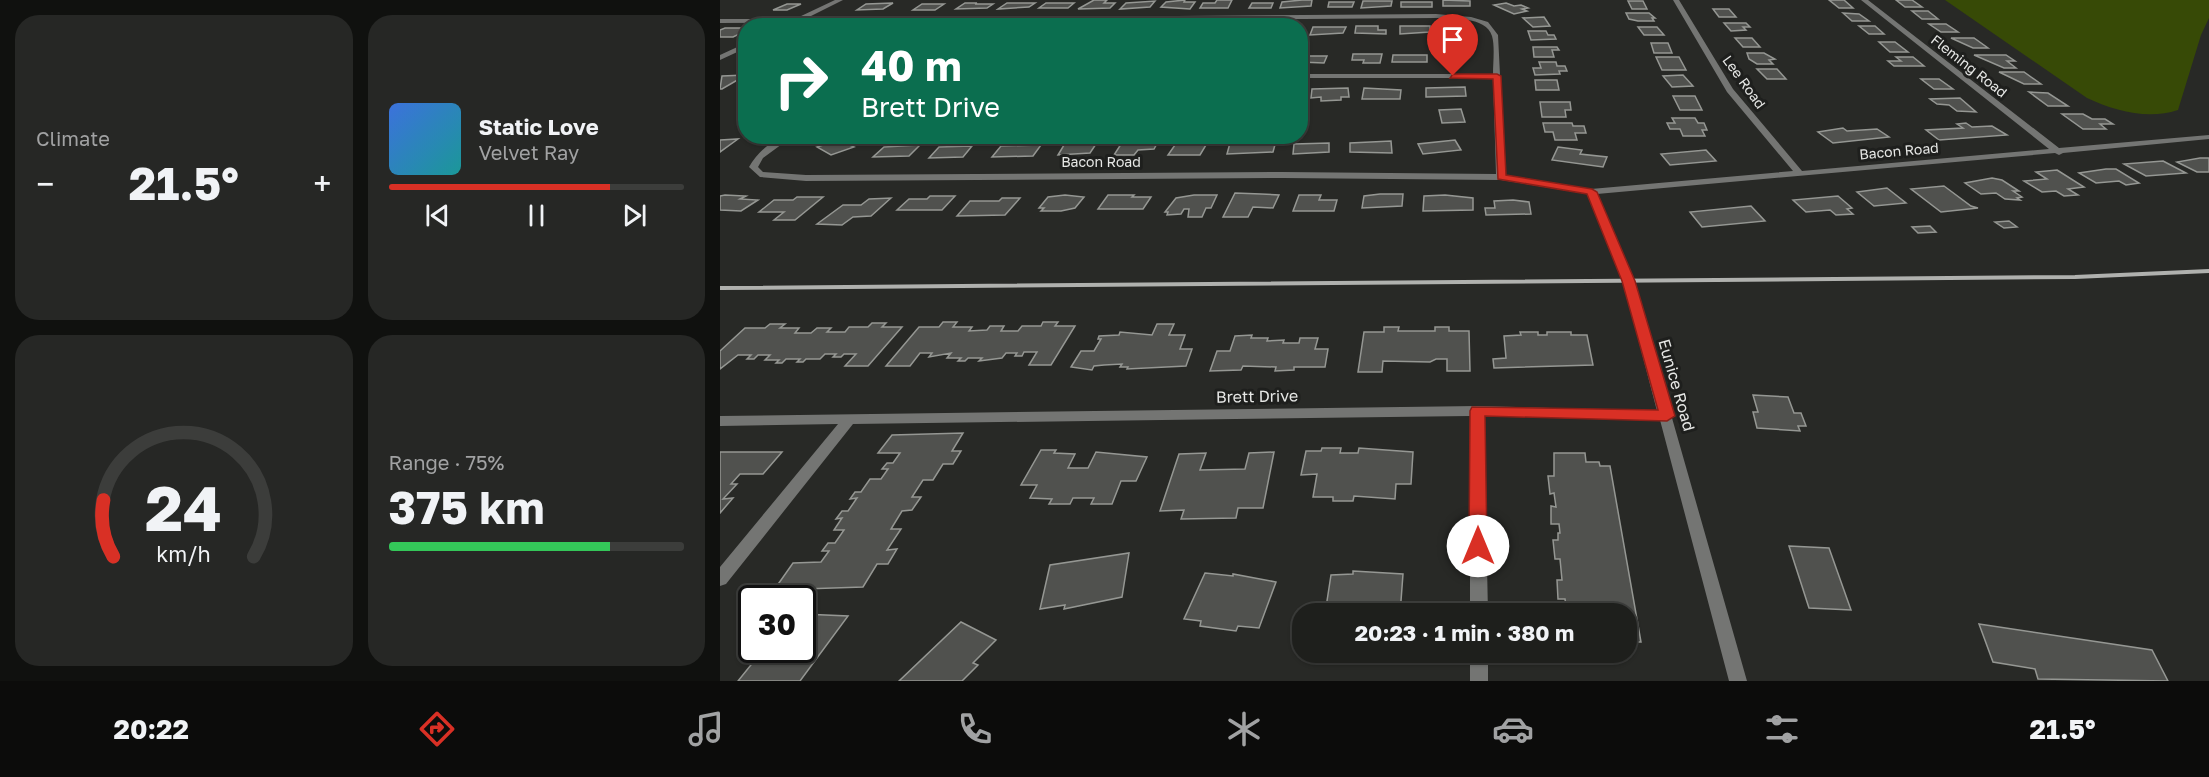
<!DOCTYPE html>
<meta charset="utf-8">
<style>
body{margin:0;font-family:"Golos Text",sans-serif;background:#262725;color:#f1f3f6;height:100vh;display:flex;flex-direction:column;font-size:22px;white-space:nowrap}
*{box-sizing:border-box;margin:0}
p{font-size:20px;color:#a1a2a3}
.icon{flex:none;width:33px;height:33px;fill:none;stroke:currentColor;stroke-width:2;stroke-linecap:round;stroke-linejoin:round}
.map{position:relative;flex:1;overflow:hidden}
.sheet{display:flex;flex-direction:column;gap:15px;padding:15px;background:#10110f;width:720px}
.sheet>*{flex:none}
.guide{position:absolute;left:18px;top:18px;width:570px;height:126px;border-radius:24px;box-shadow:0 2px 4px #0004,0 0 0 2px #3c3d3b;background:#0b6e4f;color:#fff;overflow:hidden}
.speed{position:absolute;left:18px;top:585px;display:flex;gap:12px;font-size:30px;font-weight:700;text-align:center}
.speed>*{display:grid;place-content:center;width:78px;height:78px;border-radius:50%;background:#1e1f1c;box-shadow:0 2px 4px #0004,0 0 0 2px #3c3d3b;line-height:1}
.speed .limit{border:3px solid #111;border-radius:9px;background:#fff;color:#111}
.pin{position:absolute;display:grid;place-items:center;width:51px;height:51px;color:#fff;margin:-62px -26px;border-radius:50% 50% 50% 0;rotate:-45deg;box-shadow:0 0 6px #0007}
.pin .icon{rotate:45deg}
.me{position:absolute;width:66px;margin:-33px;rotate:0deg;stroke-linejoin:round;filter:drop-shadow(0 0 4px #0008)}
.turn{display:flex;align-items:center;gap:21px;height:126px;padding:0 24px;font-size:27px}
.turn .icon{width:78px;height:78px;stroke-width:2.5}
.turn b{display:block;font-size:42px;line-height:51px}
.big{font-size:45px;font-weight:700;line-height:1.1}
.sheet .widget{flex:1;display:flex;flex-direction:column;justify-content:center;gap:9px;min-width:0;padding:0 21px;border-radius:24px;background:#262725}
.sheet .dial{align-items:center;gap:0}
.dial svg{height:156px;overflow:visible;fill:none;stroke:#3c3d3b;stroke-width:7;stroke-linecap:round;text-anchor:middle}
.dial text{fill:#f1f3f6;stroke:none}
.song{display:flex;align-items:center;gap:18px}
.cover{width:72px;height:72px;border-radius:9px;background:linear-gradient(135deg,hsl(220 70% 55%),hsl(180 70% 35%))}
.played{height:6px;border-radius:3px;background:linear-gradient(90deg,#d93025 75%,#3c3d3b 75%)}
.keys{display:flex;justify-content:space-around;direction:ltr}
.heat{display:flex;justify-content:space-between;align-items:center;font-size:33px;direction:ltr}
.charge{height:9px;border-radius:4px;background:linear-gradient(90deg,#34c759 75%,#3c3d3b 0)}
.sheet .tiles{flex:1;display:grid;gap:15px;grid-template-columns:repeat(2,1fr)}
.trip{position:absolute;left:572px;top:603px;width:345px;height:60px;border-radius:24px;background:#1e1f1c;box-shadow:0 2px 4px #0004,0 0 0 2px #3c3d3b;font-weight:700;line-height:60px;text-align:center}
.tab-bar{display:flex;height:96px;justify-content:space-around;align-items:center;background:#0c0c0b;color:#a1a2a3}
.tab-bar .icon{width:42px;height:42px}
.tab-bar .selected{color:#d93025}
.tab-bar b{font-size:27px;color:#f1f3f6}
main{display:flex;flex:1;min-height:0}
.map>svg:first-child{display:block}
</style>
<main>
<section class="sheet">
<div class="tiles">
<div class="widget"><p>Climate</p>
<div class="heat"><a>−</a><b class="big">21.5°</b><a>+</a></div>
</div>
<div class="widget">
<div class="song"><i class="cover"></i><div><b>Static Love</b><p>Velvet Ray</p></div></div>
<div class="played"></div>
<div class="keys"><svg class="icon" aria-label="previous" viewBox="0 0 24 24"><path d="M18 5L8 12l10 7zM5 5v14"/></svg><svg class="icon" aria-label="pause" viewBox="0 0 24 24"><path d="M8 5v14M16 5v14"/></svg><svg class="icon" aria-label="next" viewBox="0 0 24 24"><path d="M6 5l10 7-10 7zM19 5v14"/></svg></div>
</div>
<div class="widget dial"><svg viewBox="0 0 100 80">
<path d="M14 69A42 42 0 1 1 86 69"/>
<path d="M14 69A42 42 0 0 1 9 40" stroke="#d93025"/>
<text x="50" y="56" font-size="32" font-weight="700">24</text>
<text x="50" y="72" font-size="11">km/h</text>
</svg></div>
<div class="widget"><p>Range · 75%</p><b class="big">375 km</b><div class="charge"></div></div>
</div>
</section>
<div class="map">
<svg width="1489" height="681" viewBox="0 0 1489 681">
<rect width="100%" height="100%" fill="#282926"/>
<path fill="#374a06" d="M1225 0H1489V18L1481 35 1458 110C1428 120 1395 111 1367 98Z"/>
<g fill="#50514e" stroke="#959793" stroke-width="1.5">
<path d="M374 0H387L384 3H395L390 8 358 9Z"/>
<path d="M465 0 464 2H475L470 9 441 7 446 2Z"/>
<path d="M497 0H512L508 8H480L483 3H495Z"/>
<path d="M582 0H592L591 6 560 8 562 2Z"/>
<path d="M723 0 750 1V6H723Z"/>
<path d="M1109 0H1124L1133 8H1119Z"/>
<path d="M1176 0H1192L1202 7H1185Z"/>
<path d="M435 1 430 7 400 9 406 3Z"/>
<path d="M643 1H672L671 6 641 8Z"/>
<path d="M908 1H923L927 9H912Z"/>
<path d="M609 2H634L632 7H608Z"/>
<rect x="681" y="2" width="31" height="5"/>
<path d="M173 3 163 9 137 10 146 4Z"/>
<path d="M245 3H257L255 4H273L267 8 236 9Z"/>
<path d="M287 3H315L309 7 278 9Z"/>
<path d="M326 3H354L348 8H319Z"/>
<path d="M532 3H553L551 8H529Z"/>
<path d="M786 3 794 6 801 5 808 8 802 9 807 11 794 14 774 5Z"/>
<path d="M67 4H81L67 10H53Z"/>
<path d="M202 4H224L215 10H193Z"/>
<path d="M993 9H1009L1016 17H999Z"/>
<path d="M1192 11H1208L1218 19H1202Z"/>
<path d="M906 13H929L935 18H932L934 21H918L909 19Z"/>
<path d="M1123 13 1139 14 1149 21H1132Z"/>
<path d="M824 17 830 26 813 27 803 18Z"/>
<path d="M1004 23H1026L1030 27H1023L1026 30 1011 31Z"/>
<path d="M1209 24H1226L1238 32H1221Z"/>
<path d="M636 26H658V30H666V34L635 33Z"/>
<path d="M680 26H710V32L680 34Z"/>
<path d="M1139 26H1155L1164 34H1149Z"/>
<path d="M593 27H626L623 33 590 35Z"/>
<path d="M918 27H937L944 35H924Z"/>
<path d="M5 28H26V31L13 37H0V30Z"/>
<path d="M726 29H742L741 37 725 36Z"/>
<path d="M808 31H826L828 35H834L836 39 811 40Z"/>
<path d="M1015 38H1032L1040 47H1023Z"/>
<path d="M1231 38H1254L1268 48H1253Z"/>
<path d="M1159 42H1175L1188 52H1170Z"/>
<path d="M931 43H948L952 53H934Z"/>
<path d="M813 47H837L839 50H832L834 57H814Z"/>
<path d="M726 52H743L742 60 725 59Z"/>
<path d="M1027 53H1044L1055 59 1049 60 1053 64H1037L1029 59Z"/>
<path d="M633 54H662L660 63H643L644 60H632Z"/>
<path d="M673 55H707V62H672Z"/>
<path d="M1254 55H1286L1295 61H1287L1296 68H1284Z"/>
<path d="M582 56H607L604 63 580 62Z"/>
<path d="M936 57H959L966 70H942Z"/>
<path d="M1176 57H1193L1204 66H1174L1168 61H1181Z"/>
<path d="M819 62H836L837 66H845L847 71H839L840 74 815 75 813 68H821Z"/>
<path d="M1037 69H1057L1066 79H1047Z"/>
<path d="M1279 72H1304L1321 84H1304Z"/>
<path d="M26 75 2 89H0L2 76Z"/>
<path d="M963 75 973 86 952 87 943 76Z"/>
<path d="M1201 79H1219L1233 89H1214Z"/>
<path d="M815 80H837L839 90H816Z"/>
<path d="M745 87 746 96 706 97V88Z"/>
<path d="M628 88 629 97H621V100L601 101V97L591 98 592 89Z"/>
<path d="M644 88 681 90 680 99H642Z"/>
<path d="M1309 92 1328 93 1348 106H1328Z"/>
<path d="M953 96H975L982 110H960Z"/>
<path d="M1240 98 1256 112 1237 111 1229 105 1217 104 1210 99Z"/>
<path d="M820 102H850L851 110H845L846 117H822Z"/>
<path d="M741 109 745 122 722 123 719 110Z"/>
<path d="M1342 114H1363L1372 119H1385L1393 124H1380L1386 129H1363Z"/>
<path d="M952 118H975L978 123H984L987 130H982L985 136H963L960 129H950L947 123H955Z"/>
<path d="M823 123H852L853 126H864L866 133H855L857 140H835L833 132H825Z"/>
<path d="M1246 123 1252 127 1272 126 1287 135 1219 140 1206 130 1243 128 1237 124Z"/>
<path d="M1123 128 1127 131 1157 129 1169 137 1113 143 1098 132Z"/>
<path d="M18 139 0 152V140Z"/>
<path d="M119 140 134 147 111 155 97 147Z"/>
<path d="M439 140 434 149 418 150 414 155H394L403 141Z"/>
<path d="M735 140 741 150 703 154 698 144Z"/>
<path d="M556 141 553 152 507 154 510 143Z"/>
<path d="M671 141 672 153 630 152V143Z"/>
<path d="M609 143V152L573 154 574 144Z"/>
<path d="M376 144 370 153 338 155 344 145Z"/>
<path d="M200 145 189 156 153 157 164 147Z"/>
<path d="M321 145 313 156 272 157 281 146Z"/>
<path d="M455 145H486L480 155H448Z"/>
<path d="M252 146 243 157 209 158 219 147Z"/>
<path d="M838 147 862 150 860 154 887 157 883 167 832 160Z"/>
<path d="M986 150 996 161 950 165 941 154Z"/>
<path d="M1480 158H1489V172H1477L1457 162Z"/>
<path d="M1443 161 1466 173 1426 176 1404 164Z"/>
<path d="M1386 169H1396L1419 183 1406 185 1399 181 1376 183 1359 173Z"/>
<path d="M1337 170 1364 187 1348 189 1358 195 1344 196 1336 191 1322 192 1304 181 1327 179 1316 172Z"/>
<path d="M1272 178 1282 180 1299 191H1293L1302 197 1297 198 1300 200 1285 199 1276 193 1261 194 1245 183Z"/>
<path d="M1224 186 1251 206 1258 208 1221 212 1191 189Z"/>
<path d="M1167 188 1186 203 1154 206 1137 192Z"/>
<path d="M515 193 541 194 559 195 553 208 533 207 528 217H503Z"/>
<path d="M660 194H683L682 206 642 208 644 196Z"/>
<path d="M5 195 26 196 20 199 38 200 21 211 0 210V196Z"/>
<path d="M345 195 364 197 355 208 341 211H321L324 208H319L328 197Z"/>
<path d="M388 195H414L412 197H431L423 209H378Z"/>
<path d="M474 195H497L491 208H486L482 217H468L469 209H464L461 214 447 215 448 212H445L456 198Z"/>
<path d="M579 195H601L599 200H617L614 211H573Z"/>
<path d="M725 195 753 198V210L703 211 704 196Z"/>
<path d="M210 196H235L222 210H177L189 199H207Z"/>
<path d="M1118 196 1132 208 1127 209 1133 214 1116 215 1110 210 1086 212 1073 200Z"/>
<path d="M77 197H103L75 220H54L64 212H39L54 200H73Z"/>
<path d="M171 198 151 216 133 217 122 225 97 224 123 205H141L149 199Z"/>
<path d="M282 198H300L285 215 237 216 250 201H279Z"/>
<path d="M793 200 809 202 811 214 766 215 765 208H775L774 201Z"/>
<path d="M1031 206 1045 221 982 227 970 212Z"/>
<path d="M1289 221 1297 227 1284 228 1275 222Z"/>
<path d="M1210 226 1216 232 1198 233 1192 227Z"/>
<path d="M223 322H237L233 327H252L249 331 267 330 270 326H284L281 331H298L302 326H321L323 322H338L335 326H355L331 365H309L317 352H304L302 356H295L297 353H286L282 358 259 361 262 358H248L245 361H238L241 358H227L231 353 209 357 212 353H200L190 366H166L199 327H219Z"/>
<path d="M152 323H166L162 327H182L148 366H125L136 354H124L121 357H113L116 354H105L100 359H86L83 362H77L80 359H66L62 363H56L59 360H45L50 355H38L34 359H27L31 355H18L0 369V351L25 328H45L50 324H65L60 328H79L75 333H91L97 328H111L107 332H125L129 327H148Z"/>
<path d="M437 324H454L449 335H465L460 349H472L466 366 407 369 408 367H400L402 364 384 365 374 366 372 370 351 367 361 351H374L381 339H378L379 336 399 335 400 332 432 335Z"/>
<path d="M664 327H679L678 331H715V327H729V331H749L750 371H727V359H716L710 362 663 361 662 372H638L644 332H664Z"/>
<path d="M800 332H818V335H827V332H851V335H867L873 365 774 368 773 359 786 358 784 336 801 335Z"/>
<path d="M532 335 531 338H548L547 341 564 340 563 343H579L580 338H598L595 349H608L605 367H574V370L555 371 556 367 523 366 521 370 490 371 497 351H510L515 336Z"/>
<path d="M1033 395 1068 397 1074 413H1081L1086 426H1078L1080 431 1037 428 1033 412H1038Z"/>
<path d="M243 433 232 451H241L233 464H223L213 480H203L192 497H201L192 510 182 511 171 529H181L167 550 177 549 168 564H157L143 587 54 590 73 563 101 562 109 551H102L108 543H115L124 530H114L122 518 116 519 122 511H128L137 498 130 499 135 492H141L150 479H161L168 469H162L167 463H173L180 453H158L172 435Z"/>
<path d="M602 448H621L620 453H638L639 448 693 452 691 484H676L675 499 634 496 633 501H613V497H593L597 474 581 475 586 451H601Z"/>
<path d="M321 450H336L334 453 355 454 348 468H368L376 452 427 457 416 481H401L392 504H371L374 498H353L350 504H329L332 499 310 498 317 485H301Z"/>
<path d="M0 452H62L43 474H20L11 484H17L3 499 13 498 0 513Z"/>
<path d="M554 452 543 508H518L516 518 461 519 464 510 440 511 459 454 486 453 480 470 525 469 529 453Z"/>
<path d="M834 453H865L866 462H879L880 466H890L921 642H906V614H847L845 599H838L837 580H842L840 559H835L833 540H838V533H840L839 524H831V506L836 507 834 493 830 494 828 476H834Z"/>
<path d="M1069 546 1109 548 1131 610 1089 608Z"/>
<path d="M409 553 402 597 344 609 345 605 320 609 330 565Z"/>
<path d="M633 571 683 574 680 614H605L611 575 633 574Z"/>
<path d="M485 573 513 576V574L556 582 539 628 518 626 516 631 480 626 481 621 464 619Z"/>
<path d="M82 614 128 616 80 681H18L43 650H82Z"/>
<path d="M241 622 276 640 253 663 258 665 242 681H179Z"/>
<path d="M1259 624 1432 650 1448 681 1318 679 1315 669 1273 662Z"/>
</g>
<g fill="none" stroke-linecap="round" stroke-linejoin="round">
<g fill="#747573" fill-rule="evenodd">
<path d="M115 0H123L85 19 716 14 751 17 768 22 778 35 785 175 871 189 1073 171 1007 92 953 0H959L1013 89 1082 171 1329 149 1141 0H1148L1339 148 1489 135V139L1343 153 1339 155 1335 153 877 194 913 281 951 412 954 416 952 418 1027 681H1009L940 420 764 416 768 614H750V416L133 424 6 584 0 586V567L118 424 0 426V416L757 406 937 411 903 281 867 194 781 180 563 178 86 181 40 177 29 167C38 152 54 136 73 136L43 158 38 167 43 172 86 175 563 172 776 174 773 78H580V74H773C773 63 775 46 772 36 766 16 732 19 716 18L0 23V19H78L79 17Z"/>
<path d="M26 43V48L0 60V55Z"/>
<rect x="750" y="652" width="18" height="29"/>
</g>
<path stroke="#b0b1ae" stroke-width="4" d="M0 288 1355 277 1489 271"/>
</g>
<path fill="#d93025" stroke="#8d1f18" stroke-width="1.5" d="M733 74H777L781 76 786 175 872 189 877 192 915 281 955 416 947 421 765 416 767 546 764 551 758 553 752 551 749 546 750 411 752 407 938 410 902 281 867 194 778 179 773 79 730 78Z"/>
<g text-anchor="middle" stroke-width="6" stroke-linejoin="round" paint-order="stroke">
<g font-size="14" fill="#e6e7e5" stroke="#1e1f1d">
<text transform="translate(1249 66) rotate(38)" y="5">Fleming Road</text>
<text transform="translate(1024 82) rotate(54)" y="5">Lee Road</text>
<text transform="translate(1179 151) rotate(-5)" y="5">Bacon Road</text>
<text x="381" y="167">Bacon Road</text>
</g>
<g font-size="16" fill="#e6e7e5" stroke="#1e1f1d">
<text transform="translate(957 385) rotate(74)" y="6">Eunice Road</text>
<text transform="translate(537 396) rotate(-1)" y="6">Brett Drive</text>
</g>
</g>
</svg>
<div class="speed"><div class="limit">30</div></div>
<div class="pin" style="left:733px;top:76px;background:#d93025"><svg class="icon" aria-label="arrive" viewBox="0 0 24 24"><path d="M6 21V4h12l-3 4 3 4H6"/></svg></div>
<svg class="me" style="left:758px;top:546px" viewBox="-20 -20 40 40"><circle r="19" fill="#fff"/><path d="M0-13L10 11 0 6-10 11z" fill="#d93025"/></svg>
<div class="trip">20:23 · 1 min · 380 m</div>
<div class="guide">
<div class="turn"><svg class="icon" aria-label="right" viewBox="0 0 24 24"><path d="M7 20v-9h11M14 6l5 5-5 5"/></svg><div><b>40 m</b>Brett Drive</div></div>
</div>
</div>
</main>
<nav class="tab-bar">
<b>20:22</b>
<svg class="icon selected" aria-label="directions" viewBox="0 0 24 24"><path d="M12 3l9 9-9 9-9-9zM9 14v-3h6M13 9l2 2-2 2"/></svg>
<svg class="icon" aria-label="music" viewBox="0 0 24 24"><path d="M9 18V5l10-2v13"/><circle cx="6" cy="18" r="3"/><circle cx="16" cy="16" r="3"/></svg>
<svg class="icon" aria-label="phone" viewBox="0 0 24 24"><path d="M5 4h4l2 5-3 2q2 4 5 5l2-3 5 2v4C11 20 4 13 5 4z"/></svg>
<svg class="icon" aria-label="climate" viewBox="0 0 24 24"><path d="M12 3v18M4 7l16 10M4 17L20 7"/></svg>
<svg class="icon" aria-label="car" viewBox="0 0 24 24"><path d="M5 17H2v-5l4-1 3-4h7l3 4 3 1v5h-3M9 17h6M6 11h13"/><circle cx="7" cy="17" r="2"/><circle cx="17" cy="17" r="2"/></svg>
<svg class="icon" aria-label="filters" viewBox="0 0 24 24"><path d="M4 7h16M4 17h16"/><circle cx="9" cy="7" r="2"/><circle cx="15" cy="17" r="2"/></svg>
<b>21.5°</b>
</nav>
